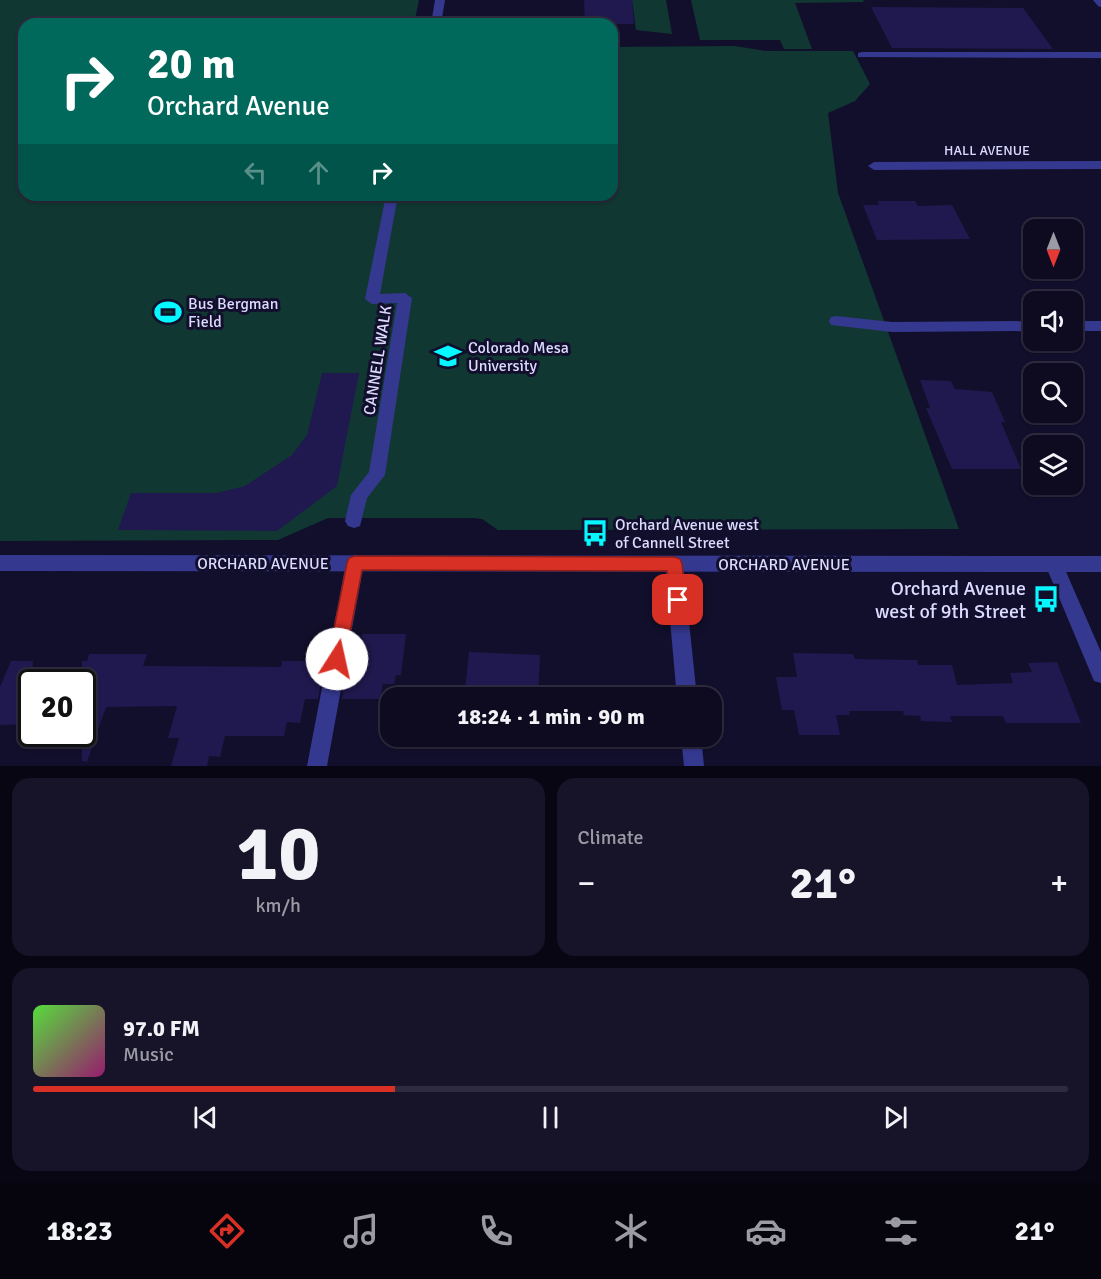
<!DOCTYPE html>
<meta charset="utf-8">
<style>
body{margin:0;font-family:Signika,sans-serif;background:#17142a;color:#f1f3f6;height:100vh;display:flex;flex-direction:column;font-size:22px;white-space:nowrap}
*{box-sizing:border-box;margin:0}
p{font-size:20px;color:#9b9ba5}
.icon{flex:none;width:33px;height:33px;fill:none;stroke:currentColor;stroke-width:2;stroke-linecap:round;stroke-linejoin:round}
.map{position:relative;height:766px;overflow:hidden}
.side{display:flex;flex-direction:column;gap:12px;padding:12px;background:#080612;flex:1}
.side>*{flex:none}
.banner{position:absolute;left:18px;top:18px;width:600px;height:183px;border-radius:18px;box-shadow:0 2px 4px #0004,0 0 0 2px #2e2b3f;background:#00695c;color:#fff;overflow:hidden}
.needle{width:39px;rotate:180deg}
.buttons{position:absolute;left:1023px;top:219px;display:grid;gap:12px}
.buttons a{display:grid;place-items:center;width:60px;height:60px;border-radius:12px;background:#0e0b21;box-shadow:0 2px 4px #0004,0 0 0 2px #2e2b3f;font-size:30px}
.speed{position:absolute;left:18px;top:669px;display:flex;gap:12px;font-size:30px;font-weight:700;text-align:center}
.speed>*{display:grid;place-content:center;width:78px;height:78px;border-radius:50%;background:#0e0b21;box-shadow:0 2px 4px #0004,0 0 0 2px #2e2b3f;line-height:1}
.speed .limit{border:3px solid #111;border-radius:9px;background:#fff;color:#111}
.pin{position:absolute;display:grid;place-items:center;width:51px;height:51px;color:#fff;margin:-26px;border-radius:12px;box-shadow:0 3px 9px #0006}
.me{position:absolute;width:66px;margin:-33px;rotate:10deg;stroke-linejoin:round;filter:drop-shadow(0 0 4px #0008)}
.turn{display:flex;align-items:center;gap:21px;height:126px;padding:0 30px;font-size:27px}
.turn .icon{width:78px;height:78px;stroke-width:2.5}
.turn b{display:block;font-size:42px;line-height:51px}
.lanes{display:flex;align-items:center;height:57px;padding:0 30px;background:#0003;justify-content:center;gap:30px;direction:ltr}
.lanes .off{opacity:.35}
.big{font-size:45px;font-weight:800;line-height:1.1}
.side .card{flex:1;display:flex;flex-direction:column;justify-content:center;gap:9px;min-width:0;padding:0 21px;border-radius:18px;background:#17142a}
.side .dial{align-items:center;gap:0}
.dial b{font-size:78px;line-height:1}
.song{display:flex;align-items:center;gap:18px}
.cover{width:72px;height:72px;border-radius:9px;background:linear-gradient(135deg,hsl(110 70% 55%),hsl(320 70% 35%))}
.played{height:6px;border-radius:3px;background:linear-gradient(90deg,#d93025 35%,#2e2b3f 35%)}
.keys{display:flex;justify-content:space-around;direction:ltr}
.heat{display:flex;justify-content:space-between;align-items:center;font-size:33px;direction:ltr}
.side .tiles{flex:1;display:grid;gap:12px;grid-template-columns:1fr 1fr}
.card:last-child{grid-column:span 2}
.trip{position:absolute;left:380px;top:687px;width:342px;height:60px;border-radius:18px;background:#0e0b21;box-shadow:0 2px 4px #0004,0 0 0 2px #2e2b3f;font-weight:800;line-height:60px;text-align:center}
.menu{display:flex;height:96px;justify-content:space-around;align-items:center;background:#06040d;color:#9b9ba5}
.menu .icon{width:42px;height:42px}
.menu .selected{color:#d93025}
.menu b{font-size:27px;color:#f1f3f6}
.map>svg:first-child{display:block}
</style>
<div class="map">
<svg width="1101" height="766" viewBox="0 0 1101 766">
<rect width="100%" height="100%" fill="#120f2c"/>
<g fill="#113733">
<path d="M0 0H419L414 24H24V195H612V47L735 46 765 51H853L870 84 855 101 828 113 838 193 959 529 498 530 482 519 473 518H328L278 540 0 541Z"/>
<path d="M632 0H666L672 34 636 30Z"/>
<path d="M691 0H863L864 2 795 3 812 49H784L780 40H700Z"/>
</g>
<g fill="#20194f">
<path d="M584 0H632L634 24H585Z"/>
<path d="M871 7 1023 8 1053 49 892 48Z"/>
<path d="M878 201H915L918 206 952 205 970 239 877 240 863 205H879Z"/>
<path d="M322 373H359L337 486 277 531 118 530 131 493H217L245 486 292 455 307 435Z"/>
<path d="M920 380 951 381 955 389 992 392 1005 422H1001L1021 469H952L926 408H930Z"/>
<path d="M362 634H406L401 675H396L394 684H383L380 699H342L348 661H353L354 652H359Z"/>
<path d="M469 652 540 655 538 698H487V691L465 690Z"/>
<path d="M793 653 853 654 855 659 917 660 918 665H952L957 685 1013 683 1010 673 1032 672 1028 663 1057 662 1081 723H1006L1003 716H950L952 722 921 721 920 716 904 715 903 711H849L850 715H836L840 735H799L794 710H782L776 677H797Z"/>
<path d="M89 654H147L143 666 281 667 282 661H325L318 699H305L300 723 287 722 284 736H225L220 757 209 756 207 766H171L179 738H168L177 706 106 707 87 762 82 761V661H87Z"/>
<path d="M11 661H33L31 724 0 725V687Z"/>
</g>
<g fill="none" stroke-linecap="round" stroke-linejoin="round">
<g fill="#35388f" fill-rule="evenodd">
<path d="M862 52H1101V58L858 57V53Z"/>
<path d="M836 316 892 322 1034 321V331L892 332 831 325 829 321 831 317Z"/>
<rect x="1072" y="321" width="29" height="10"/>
<path d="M355 555 361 557 364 563 327 766H307L346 563 349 557Z"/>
<path d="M1054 556 1060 558 1101 652V683L1094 681 1045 564 1048 558Z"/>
</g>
<path fill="#35388f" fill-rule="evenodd" d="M386 195H398L380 294 405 293 412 298 385 475 367 498 360 526 354 528 348 526 345 521 351 495 369 472 397 303 372 304 365 299Z"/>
<g fill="#35388f" fill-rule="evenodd">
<path d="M435 0H445L441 24H431Z"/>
<path d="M1093 0H1101V7L1098 6Z"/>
<path d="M1101 161V169L874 170 868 166 874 162Z"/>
<path d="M674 556 680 558 683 564 697 698H677L665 564 668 558Z"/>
<path d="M681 736H701L704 766H684Z"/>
</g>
<path fill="#35388f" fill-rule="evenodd" d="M0 555 1101 556V572L0 571Z"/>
</g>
<path fill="#d93025" stroke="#8d1f18" stroke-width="1.5" d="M355 556 674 557 680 559 682 564 686 600 684 605 678 607 672 605 667 571 362 570 345 659 343 665 337 667 331 665 328 659 347 563 349 558Z"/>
<defs>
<symbol id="stadium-bare" viewBox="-9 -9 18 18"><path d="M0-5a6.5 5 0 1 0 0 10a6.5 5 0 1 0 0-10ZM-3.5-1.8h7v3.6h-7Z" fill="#06f7ff" stroke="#120f2c" stroke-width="2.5" paint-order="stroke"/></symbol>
<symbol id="university-bare" viewBox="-9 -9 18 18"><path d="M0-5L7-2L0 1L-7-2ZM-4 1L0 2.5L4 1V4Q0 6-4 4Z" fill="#06f7ff" stroke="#120f2c" stroke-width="2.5" paint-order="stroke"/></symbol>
<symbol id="bus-bare" viewBox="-9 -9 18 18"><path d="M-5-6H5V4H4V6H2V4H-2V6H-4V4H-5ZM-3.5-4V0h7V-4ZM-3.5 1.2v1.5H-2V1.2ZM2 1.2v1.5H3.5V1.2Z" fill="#06f7ff" stroke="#120f2c" stroke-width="2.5" paint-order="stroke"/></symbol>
</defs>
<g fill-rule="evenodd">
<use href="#stadium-bare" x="149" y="293" width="38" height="38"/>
<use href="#university-bare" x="429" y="337" width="38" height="38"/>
<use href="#bus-bare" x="576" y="514" width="38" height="38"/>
<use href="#bus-bare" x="1027" y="580" width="38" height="38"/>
</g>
<g text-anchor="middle" stroke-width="6" stroke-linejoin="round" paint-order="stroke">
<g font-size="14" fill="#dcdaff" stroke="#120f2c">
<text x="987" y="155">HALL AVENUE</text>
</g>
<g font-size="16" fill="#dcdaff" stroke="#120f2c" text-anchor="start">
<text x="188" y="309">Bus Bergman<tspan x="188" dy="18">Field</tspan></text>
<text x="468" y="353">Colorado Mesa<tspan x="468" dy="18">University</tspan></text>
<text x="615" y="530">Orchard Avenue west<tspan x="615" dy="18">of Cannell Street</tspan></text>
</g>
<g font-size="16" fill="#dcdaff" stroke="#120f2c">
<text transform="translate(377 360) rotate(-81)" y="6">CANNELL WALK</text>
<text x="263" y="569">ORCHARD AVENUE</text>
<text x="784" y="570">ORCHARD AVENUE</text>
</g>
<g font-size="20" fill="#dcdaff" stroke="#120f2c" text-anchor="end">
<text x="1026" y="595">Orchard Avenue<tspan x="1026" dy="23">west of 9th Street</tspan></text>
</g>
</g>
</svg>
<div class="buttons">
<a><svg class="needle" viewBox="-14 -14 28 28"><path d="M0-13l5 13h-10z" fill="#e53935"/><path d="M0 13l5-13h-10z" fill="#9b9ba5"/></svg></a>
<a><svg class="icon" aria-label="sound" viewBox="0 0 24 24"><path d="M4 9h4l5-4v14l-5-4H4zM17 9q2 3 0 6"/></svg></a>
<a><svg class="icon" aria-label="search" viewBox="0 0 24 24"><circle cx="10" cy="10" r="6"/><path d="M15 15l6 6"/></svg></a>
<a><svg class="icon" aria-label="layers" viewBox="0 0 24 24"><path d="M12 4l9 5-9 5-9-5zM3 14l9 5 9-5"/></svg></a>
</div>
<div class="speed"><div class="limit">20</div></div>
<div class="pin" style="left:678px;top:600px;background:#d93025"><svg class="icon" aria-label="arrive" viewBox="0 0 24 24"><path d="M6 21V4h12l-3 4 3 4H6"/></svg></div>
<svg class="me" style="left:337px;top:659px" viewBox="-20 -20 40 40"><circle r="19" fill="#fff"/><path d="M0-13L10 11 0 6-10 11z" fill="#d93025"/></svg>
<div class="trip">18:24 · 1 min · 90 m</div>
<div class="banner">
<div class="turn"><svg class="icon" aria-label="right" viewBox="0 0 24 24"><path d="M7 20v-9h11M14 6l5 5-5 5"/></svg><div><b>20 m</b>Orchard Avenue</div></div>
<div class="lanes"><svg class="icon off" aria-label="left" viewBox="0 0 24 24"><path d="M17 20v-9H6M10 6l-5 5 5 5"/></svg><svg class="icon off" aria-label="ahead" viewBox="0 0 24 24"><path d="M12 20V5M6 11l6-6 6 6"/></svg><svg class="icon" aria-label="right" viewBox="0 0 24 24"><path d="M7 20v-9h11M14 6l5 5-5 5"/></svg></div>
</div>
</div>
<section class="side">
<div class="tiles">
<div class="card dial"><b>10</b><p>km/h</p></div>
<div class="card"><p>Climate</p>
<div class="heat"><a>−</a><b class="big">21°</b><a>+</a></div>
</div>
<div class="card">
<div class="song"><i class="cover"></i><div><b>97.0 FM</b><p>Music</p></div></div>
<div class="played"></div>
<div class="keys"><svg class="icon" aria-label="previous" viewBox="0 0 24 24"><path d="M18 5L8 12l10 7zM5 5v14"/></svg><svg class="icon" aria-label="pause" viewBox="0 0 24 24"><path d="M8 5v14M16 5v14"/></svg><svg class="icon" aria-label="next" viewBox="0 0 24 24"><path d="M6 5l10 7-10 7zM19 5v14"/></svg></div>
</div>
</div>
</section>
<nav class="menu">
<b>18:23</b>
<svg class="icon selected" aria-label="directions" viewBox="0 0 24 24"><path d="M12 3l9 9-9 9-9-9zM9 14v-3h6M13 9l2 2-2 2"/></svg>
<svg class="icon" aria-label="music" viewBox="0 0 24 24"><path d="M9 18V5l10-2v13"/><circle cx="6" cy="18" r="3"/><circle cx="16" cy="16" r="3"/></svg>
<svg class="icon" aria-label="phone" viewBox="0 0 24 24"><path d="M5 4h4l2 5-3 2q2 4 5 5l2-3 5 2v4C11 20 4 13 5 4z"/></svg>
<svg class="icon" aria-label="climate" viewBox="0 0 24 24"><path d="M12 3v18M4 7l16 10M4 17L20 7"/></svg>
<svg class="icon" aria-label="car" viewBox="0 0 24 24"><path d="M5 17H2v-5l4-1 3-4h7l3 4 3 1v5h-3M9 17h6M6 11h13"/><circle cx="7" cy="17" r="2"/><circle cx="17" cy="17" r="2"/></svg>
<svg class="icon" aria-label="filters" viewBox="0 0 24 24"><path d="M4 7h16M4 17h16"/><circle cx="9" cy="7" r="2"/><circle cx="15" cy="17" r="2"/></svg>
<b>21°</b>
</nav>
